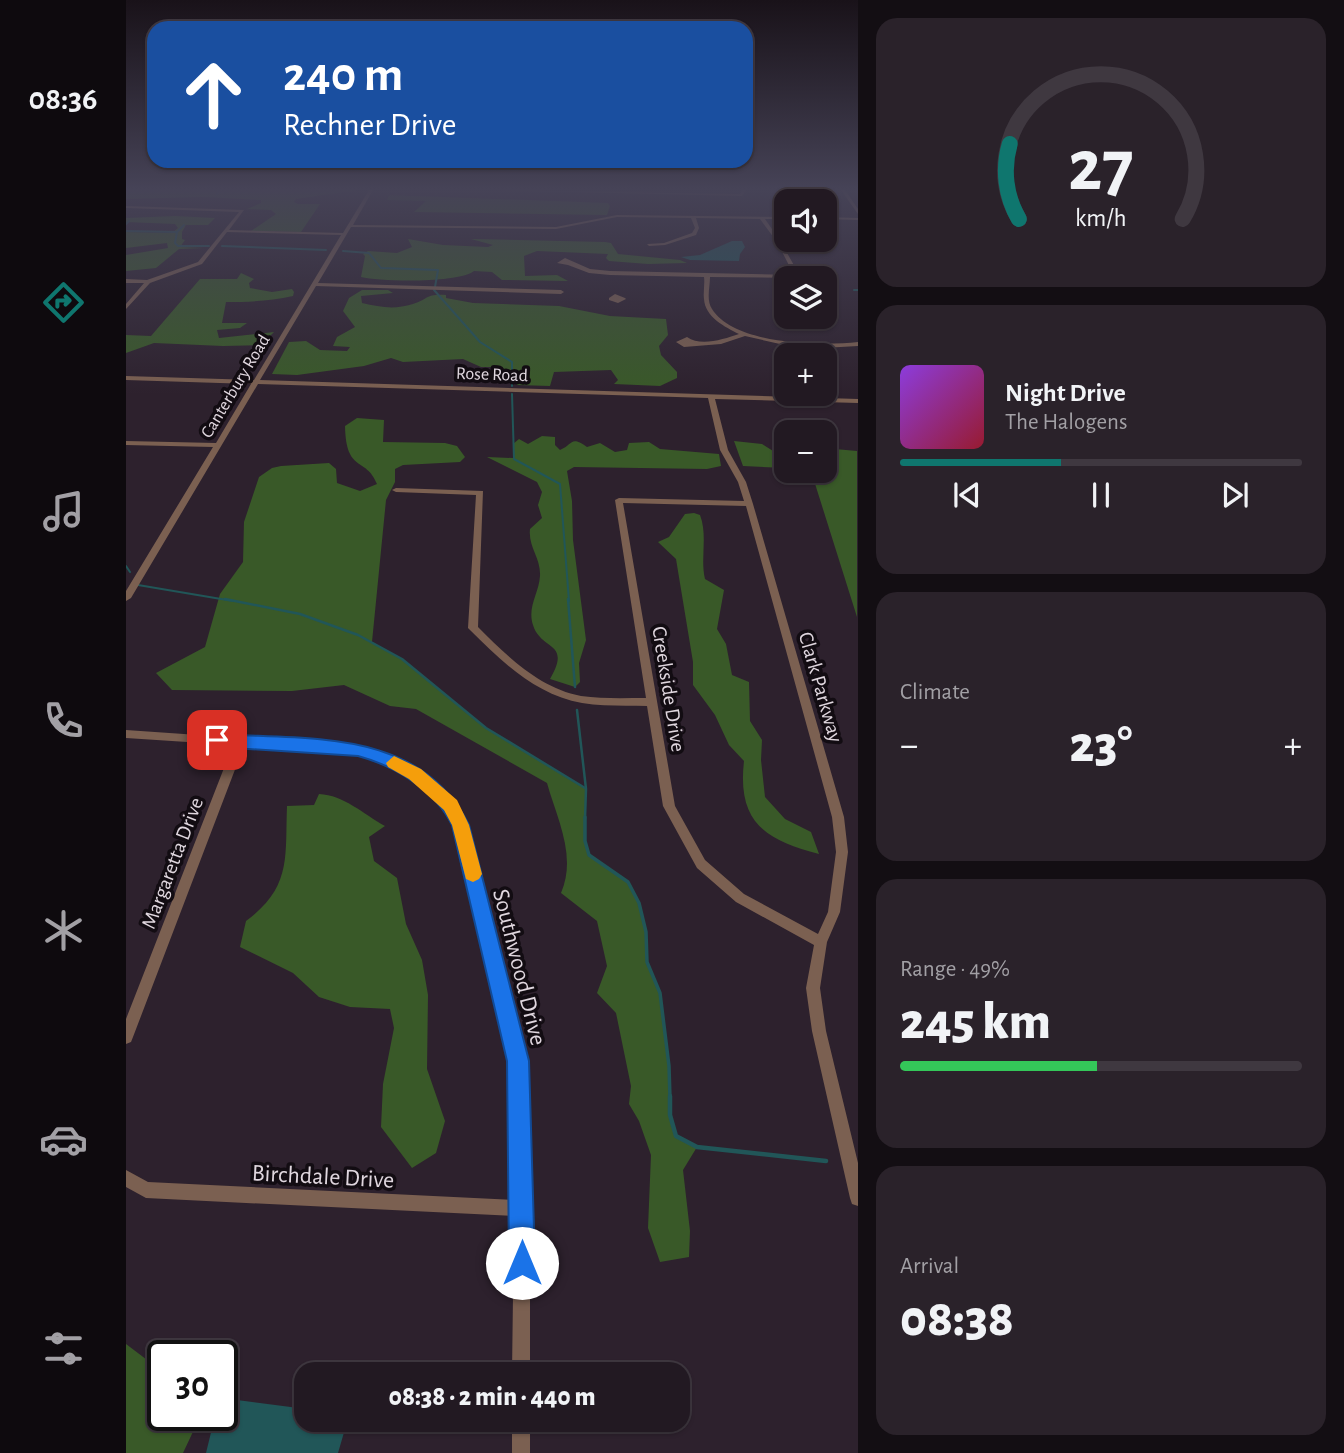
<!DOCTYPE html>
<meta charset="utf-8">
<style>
body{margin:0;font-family:"Alegreya Sans",sans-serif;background:#2a222a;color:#f1f3f6;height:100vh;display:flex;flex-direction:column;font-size:26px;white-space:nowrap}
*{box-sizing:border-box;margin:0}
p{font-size:23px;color:#a2a0a5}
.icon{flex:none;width:38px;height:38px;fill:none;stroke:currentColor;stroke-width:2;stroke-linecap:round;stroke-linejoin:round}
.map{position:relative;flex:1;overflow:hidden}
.panel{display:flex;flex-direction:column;gap:18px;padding:18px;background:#130e13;width:486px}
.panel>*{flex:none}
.top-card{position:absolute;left:21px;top:21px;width:606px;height:147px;border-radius:21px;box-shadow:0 2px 5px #0004,0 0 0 2px #3f3840;background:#1a4fa0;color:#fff;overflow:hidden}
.buttons{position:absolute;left:648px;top:189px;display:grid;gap:14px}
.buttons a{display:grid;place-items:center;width:63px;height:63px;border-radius:14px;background:#221922;box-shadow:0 2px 5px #0004,0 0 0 2px #3f3840;font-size:35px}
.speed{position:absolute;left:21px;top:1340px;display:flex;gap:14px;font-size:35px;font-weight:700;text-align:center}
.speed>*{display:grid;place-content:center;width:91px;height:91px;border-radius:50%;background:#221922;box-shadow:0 2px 5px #0004,0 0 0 2px #3f3840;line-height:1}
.speed .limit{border:4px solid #111;border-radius:10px;background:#fff;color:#111}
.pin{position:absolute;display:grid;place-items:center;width:60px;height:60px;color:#fff;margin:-30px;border-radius:14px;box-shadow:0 4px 10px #0006}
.me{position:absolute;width:77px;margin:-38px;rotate:0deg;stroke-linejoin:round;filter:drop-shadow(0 0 5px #0008)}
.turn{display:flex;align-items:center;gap:24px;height:147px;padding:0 21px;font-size:32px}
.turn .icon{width:91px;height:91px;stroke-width:2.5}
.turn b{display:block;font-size:49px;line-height:60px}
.big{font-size:52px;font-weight:800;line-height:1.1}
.panel .tile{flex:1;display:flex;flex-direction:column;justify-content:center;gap:10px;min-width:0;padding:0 24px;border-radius:21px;background:#2a222a}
.panel .dial{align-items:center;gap:0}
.dial svg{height:182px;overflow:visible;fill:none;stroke:#3f3840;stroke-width:7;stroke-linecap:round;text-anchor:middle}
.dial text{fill:#f1f3f6;stroke:none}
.song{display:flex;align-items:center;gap:21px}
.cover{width:84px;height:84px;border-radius:10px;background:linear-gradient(135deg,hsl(270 70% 55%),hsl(350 70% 35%))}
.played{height:7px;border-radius:4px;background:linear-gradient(90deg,#0f766e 40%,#3f3840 40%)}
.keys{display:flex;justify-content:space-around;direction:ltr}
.heat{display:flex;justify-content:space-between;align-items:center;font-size:38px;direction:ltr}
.charge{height:10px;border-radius:5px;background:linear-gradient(90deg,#34c759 49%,#3f3840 0)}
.trip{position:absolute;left:168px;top:1362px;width:396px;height:70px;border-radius:21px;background:#221922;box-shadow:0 2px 5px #0004,0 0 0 2px #3f3840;font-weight:800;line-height:70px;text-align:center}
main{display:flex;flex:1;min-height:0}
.tab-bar{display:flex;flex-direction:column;width:126px;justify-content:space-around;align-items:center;background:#0e0a0e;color:#a2a0a5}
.tab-bar .icon{width:49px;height:49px}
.tab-bar .on{color:#0f766e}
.tab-bar b{font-size:32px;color:#f1f3f6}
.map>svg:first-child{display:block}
</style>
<main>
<nav class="tab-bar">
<b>08:36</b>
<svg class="icon on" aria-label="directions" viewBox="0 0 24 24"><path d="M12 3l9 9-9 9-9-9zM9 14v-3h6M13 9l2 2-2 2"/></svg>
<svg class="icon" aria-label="music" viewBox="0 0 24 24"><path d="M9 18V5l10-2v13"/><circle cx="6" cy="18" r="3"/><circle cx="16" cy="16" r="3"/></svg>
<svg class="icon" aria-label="phone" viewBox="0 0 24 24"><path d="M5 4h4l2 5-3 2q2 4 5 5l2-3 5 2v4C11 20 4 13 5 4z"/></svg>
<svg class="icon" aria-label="climate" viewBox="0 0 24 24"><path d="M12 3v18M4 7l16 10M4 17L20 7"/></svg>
<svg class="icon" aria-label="car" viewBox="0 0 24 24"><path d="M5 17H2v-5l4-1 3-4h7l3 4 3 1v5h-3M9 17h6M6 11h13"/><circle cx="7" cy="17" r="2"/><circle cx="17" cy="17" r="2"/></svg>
<svg class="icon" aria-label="filters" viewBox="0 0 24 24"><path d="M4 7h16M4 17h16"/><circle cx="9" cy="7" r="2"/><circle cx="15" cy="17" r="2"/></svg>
</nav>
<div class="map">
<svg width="732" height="1453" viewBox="0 0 732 1453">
<rect width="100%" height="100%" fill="#2d212d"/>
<g fill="#395928">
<path d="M0 190H232L170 199 168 202 172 204H194L175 232 125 231 150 214 145 210 121 209 135 203V200L78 197 0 199Z"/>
<path d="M263 195 482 203 484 206 481 215 288 212 300 201 261 200Z"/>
<path d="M49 216 89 218 82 225H60L56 232V239L59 240 54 247 78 248 53 249 30 268 0 271V255L42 248 41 243 0 248V232L46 233 52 228 49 224 0 222V218Z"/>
<path d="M282 239 317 245 362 247 367 245 345 239 479 242 485 243 492 254 554 260 561 263 522 264 483 261 480 258 482 254 411 251 398 256 399 276 431 275 442 281 376 280 366 272 348 271C333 283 256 282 235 277L239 256 237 254 242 251 271 253 286 247Z"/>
<path d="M115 273 128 279 123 283 124 288 146 292 166 289 168 292 167 296C144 301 123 302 100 302L96 323H121L114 328 91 330 93 338 148 332 135 345 97 346 28 343 0 353V335L25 336 74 279H111Z"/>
<path d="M236 290H262L267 293 235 296 236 303C254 307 268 310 287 304 304 299 298 294 320 295V298L347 303 433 306 484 316 540 319 542 335 533 346 535 355 551 372V378L534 386 488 384 492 380 485 370 428 372 424 386 391 385 376 367H355L337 359 277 362 265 358 238 366 171 375 146 374 163 342 180 341 194 350 221 351 224 347 207 346 211 337 229 327 217 311 223 298Z"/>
<path d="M231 418 258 420 257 442 319 443 331 446 339 457 334 462 277 465 269 469V482L260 500 246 642 276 659 360 728 460 789 459 841 463 855 502 882 513 903 520 932 521 962 534 993 543 1066 544 1115 550 1136 571 1147 557 1170 564 1231 563 1257 534 1262 522 1228 525 1155 513 1121 503 1104 505 1086 490 1013 471 993 481 966 471 921 435 893C451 856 431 819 421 783L290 709 264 706 218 685 166 691 46 690 30 673 79 647 94 594 117 562 118 522 133 477 146 468 155 466 203 463 210 469 211 483 234 491 251 484C240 456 220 474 219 426Z"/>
<path d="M416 436 429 437V445L434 450C447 445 444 435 461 447L474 443 489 452 501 450 503 443 523 442 534 449 593 454 595 466 581 469 448 467 441 471 446 501 447 540 460 640 453 663 454 682 449 687 424 679C446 641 415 651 407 625 401 607 413 593 414 576 415 558 402 547 404 529L416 518 412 505 416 492 411 482 361 457 387 458V444L393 439 402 444Z"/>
<path d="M657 439H660V468L617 466 608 441 636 444 655 456 660 455Z"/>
<path d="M698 448 731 451V617L685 471H698Z"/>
<path d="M568 513 574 515C582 536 574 558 579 579L598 590 591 629 600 644 606 675 623 682 624 721 636 740 635 760 639 797 659 819 685 832 693 854C639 840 611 822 618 761L603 745 589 715 567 685V662L550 559 532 542 543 537 559 514Z"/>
<path d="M193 794C218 795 237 814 259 826L243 837 248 861 271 878 280 924 296 960 302 995 301 1069 319 1121 310 1153 286 1168 255 1127 257 1084 268 1028 264 1009 224 1007 193 997 167 973 114 947 120 921C166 887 159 857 161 806L188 805Z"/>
<path d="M0 1344 37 1372V1416H71L73 1419 57 1453H0Z"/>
</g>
<g fill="#215658">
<path d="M606 241H616L619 247 614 254 613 261 564 260 555 257 574 255Z"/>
<path d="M96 1398 180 1409V1419H210L219 1429 212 1453H80L89 1416H96Z"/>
</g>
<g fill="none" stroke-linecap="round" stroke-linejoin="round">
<g stroke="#215658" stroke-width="2">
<path d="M25 190 28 192"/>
<path d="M91 194 93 190"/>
<path d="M0 224 3 221"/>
<path d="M0 231 51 232 49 243 52 246H83"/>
<path d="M51 232 58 225"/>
<path d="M96 246 200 250"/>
<path d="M217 251 243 253 255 268 312 270 309 287"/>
<path d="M308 290 354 342 386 362V386"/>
<path d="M728 290H732"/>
<path d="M386 394 388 459 434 484 443 601"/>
<path d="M0 566 4 572"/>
<path d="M12 585 107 601"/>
</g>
<g stroke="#215658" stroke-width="2.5">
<path d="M99 599 174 614 232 635 276 659 360 728 459 788"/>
<path d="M442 599 449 687"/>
<path d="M451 710 460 789 459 819"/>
</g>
<path stroke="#215658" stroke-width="3.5" d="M459 817V841L463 855 502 882 513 903 520 932 521 962 534 993 543 1066 544 1098"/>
<path stroke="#215658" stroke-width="4.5" d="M544 1096V1115L550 1136 571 1147 700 1161"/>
<g fill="#7b6051" fill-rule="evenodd">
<path d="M243 190H247L227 225 430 227 491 215 660 217V219H639L655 242 675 278 584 277C584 287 580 300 586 309 609 345 694 346 732 342V346L697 348 676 347 654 344 619 336 595 344 558 347 550 342 561 337C575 347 598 339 613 334 599 327 579 317 578 299 577 292 579 284 578 277L484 275 463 273 442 265 431 263 439 258 464 269 484 271 668 275 651 242 634 219 570 218 573 228 570 235 539 245 523 246 521 244 538 243 566 233 569 228 565 218 491 217 430 229 225 227 192 283 435 290 438 292 435 294 190 286 134 380 732 399V403L589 399 602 450 620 482 627 504 718 817 722 852 714 912 701 942 694 988 700 1031 732 1163V1206L726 1204 724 1198 686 1031 680 988 688 945 610 902 571 868 537 806 521 706C500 705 478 707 456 703 410 695 376 662 344 630L342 628 350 495 270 492 266 490 270 488 357 491 352 627C381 656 413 688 455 696 476 699 499 698 520 698L489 500 493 498 618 501 612 482 594 450 582 398 132 384 5 598 0 601V591L87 447 0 445V441L90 443 125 384 0 380V376L128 380 215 235 101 232 76 264 24 283 0 309V304L18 283H0V279L21 280 72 262 113 212 0 208V206L118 210 103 230 217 233ZM497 503 620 506 706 817 710 852 702 912 692 934 618 894 579 860 549 806Z"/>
<path d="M365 190 610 194H614L616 190H620L616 196Z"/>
<path d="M715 190H719L732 209V214Z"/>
<path d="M698 217 732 218V220L698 219Z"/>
<path d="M489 294 499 298 500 299 492 303 483 300V298Z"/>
<path d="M0 730 232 746C278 759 317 781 341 825L399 1061 404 1208V1374H386L388 1216 20 1198 0 1187V1170L22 1182 388 1200 385 1061 329 826C309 792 272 761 232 754 219 752 206 752 194 751 168 750 143 748 118 746L7 1037 5 1042 0 1044V1019L107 745 0 738Z"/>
<rect x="386" y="1419" width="18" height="34"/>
</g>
</g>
<linearGradient id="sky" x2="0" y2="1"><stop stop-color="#191219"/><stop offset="0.48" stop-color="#464357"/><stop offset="1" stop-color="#464357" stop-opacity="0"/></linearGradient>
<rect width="732" height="394" fill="url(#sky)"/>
<path fill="#1a73e8" stroke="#114b97" stroke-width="2" d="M91 734C185 740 294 728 343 825L403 1061 409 1263 405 1272 396 1276 387 1272 383 1263 381 1061 326 825C309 790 269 766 232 756L91 747 83 740Z"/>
<path fill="#f59e0b" d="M268 756 295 769 331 800 343 825 356 874 353 879 347 882 340 879 326 825 318 810 283 779 262 767 260 763Z"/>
<g text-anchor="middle" stroke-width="7" stroke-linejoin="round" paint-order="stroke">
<g font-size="18" fill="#e0d7df" stroke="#120c12">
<text transform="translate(366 374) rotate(2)" y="6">Rose Road</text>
<text transform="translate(109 386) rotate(-59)" y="6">Canterbury Road</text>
</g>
<g font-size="21" fill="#e0d7df" stroke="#120c12">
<text transform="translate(695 687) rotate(74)" y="7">Clark Parkway</text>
<text transform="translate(543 689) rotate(81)" y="7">Creekside Drive</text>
<text transform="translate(46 863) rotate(-69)" y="7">Margaretta Drive</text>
</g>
<g font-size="24" fill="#e0d7df" stroke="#120c12">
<text transform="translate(394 967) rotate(76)" y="8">Southwood Drive</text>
<text transform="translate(197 1176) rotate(3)" y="8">Birchdale Drive</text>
</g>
</g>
</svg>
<div class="buttons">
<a><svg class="icon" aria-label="sound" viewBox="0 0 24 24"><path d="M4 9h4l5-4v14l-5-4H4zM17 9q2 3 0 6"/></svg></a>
<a><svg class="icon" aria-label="layers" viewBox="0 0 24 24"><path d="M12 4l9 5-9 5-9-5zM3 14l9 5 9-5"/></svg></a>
<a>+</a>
<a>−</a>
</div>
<div class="speed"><div class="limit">30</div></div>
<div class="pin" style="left:91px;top:740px;background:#d93025"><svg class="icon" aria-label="arrive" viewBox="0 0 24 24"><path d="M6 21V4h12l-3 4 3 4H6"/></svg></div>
<svg class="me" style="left:396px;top:1263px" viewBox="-20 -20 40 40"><circle r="19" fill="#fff"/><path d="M0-13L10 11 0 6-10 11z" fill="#1a73e8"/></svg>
<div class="trip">08:38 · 2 min · 440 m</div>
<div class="top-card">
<div class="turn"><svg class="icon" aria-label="ahead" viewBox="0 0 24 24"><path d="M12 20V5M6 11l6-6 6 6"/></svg><div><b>240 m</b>Rechner Drive</div></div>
</div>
</div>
<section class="panel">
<div class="tile dial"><svg viewBox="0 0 100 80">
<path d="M14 69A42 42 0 1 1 86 69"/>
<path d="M14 69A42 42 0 0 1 10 36" stroke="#0f766e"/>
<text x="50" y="56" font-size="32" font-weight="700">27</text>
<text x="50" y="72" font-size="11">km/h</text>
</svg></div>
<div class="tile">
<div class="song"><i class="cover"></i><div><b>Night Drive</b><p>The Halogens</p></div></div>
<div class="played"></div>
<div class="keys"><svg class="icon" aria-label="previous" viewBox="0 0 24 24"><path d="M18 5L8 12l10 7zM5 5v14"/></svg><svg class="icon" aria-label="pause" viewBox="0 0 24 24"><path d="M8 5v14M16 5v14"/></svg><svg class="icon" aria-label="next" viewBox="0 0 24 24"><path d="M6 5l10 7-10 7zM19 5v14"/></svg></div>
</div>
<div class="tile"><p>Climate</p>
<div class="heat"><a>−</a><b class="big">23°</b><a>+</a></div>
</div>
<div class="tile"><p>Range · 49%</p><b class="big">245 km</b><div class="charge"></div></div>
<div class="tile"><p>Arrival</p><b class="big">08:38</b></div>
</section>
</main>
